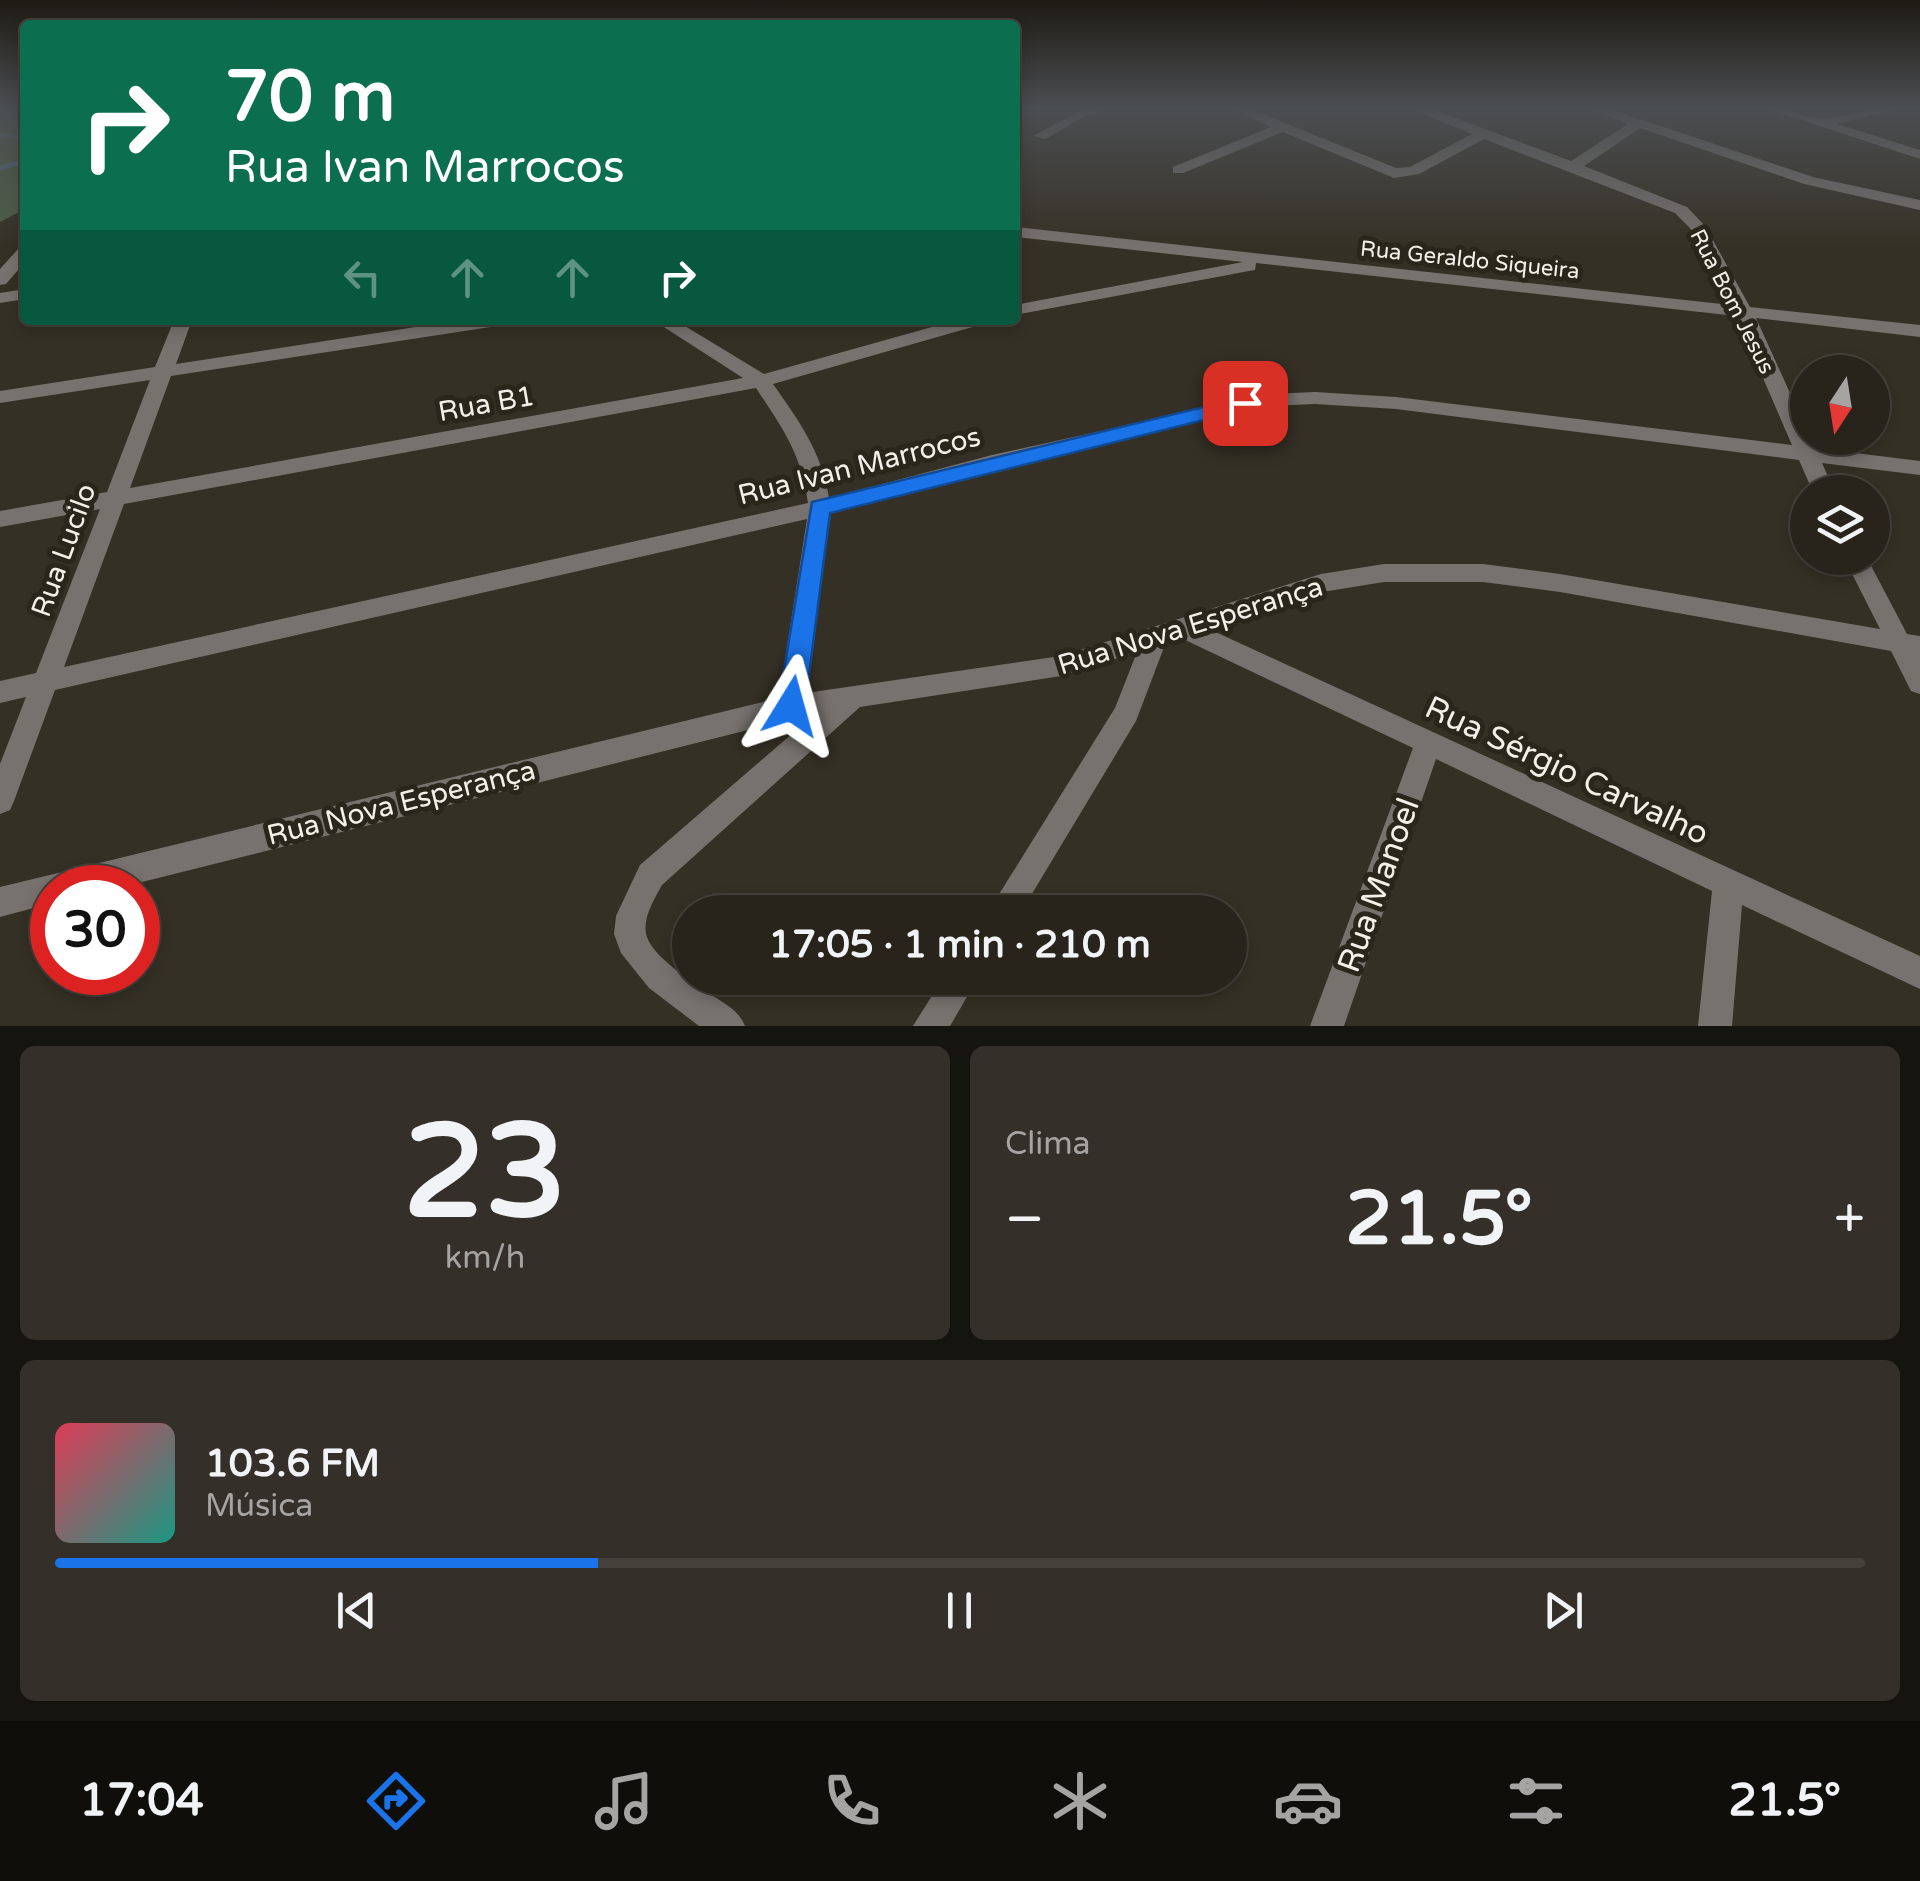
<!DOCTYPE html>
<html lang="pt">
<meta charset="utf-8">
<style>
body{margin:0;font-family:"Varela Round",sans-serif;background:#343029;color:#f1f3f6;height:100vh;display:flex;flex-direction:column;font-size:38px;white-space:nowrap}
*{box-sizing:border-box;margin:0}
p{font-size:32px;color:#a5a4a3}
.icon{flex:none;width:55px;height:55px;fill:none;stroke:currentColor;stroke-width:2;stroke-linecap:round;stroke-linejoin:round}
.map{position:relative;height:1026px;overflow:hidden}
.sheet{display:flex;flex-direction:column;gap:20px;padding:20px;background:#16140f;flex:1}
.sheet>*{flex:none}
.banner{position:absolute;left:20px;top:20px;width:1000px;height:305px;border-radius:10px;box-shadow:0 5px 15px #0003,0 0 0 2px #44413b;background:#0b6e4f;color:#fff;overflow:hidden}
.needle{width:65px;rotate:192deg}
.buttons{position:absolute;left:1790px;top:355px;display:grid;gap:20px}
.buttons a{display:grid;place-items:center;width:100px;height:100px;border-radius:50%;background:#28241c;box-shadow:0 5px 15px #0003,0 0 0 2px #44413b;font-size:50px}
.speed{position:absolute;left:30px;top:865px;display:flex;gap:20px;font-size:50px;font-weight:700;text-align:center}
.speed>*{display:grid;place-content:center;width:130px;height:130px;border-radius:50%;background:#28241c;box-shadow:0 5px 15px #0003,0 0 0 2px #44413b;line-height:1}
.speed .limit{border:15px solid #d22;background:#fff;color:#111}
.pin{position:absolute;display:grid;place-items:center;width:85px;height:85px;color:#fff;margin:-42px;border-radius:20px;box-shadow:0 5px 15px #0006}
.me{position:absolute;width:110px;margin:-55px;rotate:8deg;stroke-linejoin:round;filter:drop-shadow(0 0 8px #0008)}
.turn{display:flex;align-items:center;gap:35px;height:210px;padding:0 40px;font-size:45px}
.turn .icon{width:130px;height:130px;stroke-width:2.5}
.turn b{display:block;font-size:70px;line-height:85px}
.lanes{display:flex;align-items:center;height:95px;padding:0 40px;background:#0003;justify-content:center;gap:50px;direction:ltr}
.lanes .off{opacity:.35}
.big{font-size:75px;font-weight:700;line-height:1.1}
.sheet .card{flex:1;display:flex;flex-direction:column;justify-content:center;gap:15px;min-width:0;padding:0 35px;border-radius:15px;background:#343029}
.sheet .dial{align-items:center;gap:0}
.dial b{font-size:130px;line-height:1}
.song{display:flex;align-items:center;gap:30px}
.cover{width:120px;height:120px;border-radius:15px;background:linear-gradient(135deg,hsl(350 70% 55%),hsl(170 70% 35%))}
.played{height:10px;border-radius:5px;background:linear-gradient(90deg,#1a73e8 30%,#44413b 30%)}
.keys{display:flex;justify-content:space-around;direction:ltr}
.heat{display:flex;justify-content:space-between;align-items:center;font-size:55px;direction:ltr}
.sheet .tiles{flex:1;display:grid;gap:20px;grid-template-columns:1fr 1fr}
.card:last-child{grid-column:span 2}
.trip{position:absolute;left:672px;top:895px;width:575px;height:100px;border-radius:50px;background:#28241c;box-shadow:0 5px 15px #0003,0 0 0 2px #44413b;font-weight:700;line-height:100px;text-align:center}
.tab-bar{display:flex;height:160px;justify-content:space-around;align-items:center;background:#100e0b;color:#a5a4a3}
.tab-bar .icon{width:70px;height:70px}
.tab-bar .selected{color:#1a73e8}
.tab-bar b{font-size:45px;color:#f1f3f6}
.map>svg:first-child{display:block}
</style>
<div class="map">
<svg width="1920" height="1026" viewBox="0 0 1920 1026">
<rect width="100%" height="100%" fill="#353025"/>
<path fill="#4e5e46" d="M0 107H25V209L0 222Z"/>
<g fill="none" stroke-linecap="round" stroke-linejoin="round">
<g stroke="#586a81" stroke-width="5">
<path d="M0 135 25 138"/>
<path d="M0 168 25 161"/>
</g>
<g fill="#77726e" fill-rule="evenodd">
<path d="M1087 107H1112L1087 115 1045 139 1033 136Z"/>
<path d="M1228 107H1246L1396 168 1410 167 1472 134 1407 107H1426L1571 161 1628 124 1584 107H1604L1813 177 1920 200V210L1804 184 1640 128 1584 166 1687 207 1705 226 1750 307 1920 325V337L1756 318 1815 448 1920 461V475L1822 463 1835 492H1813L1799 460 1396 409 1315 404 1269 406 992 469 831 513 806 693 1061 656 1321 574 1384 564H1483L1560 574 1880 629 1844 558H1867L1907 634 1920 636V694L1911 691 1891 651 1560 592 1483 582H1384L1322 592 1209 629 1920 956V989L1742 905 1732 1026H1698L1712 891 1436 759 1344 1026H1310L1413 748 1181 638 1166 642 1136 721 1021 912H988L1115 708 1137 652 1061 676 860 707 662 885C654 900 641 920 647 937 654 959 699 986 718 999 730 1007 739 1012 745 1026H699L649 988 621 953 614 934 616 916 640 865 816 713 118 888H52V903L0 917V887L779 698 807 519 55 690 14 801 10 810 0 814V764L26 697 0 703V681L36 673 100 509 0 527V511L107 492 150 380 0 403V391L155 367 174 320H192L176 364 461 320H506L497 326 171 376 130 488 743 378 653 320H675L764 374 957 320H986L983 324 773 384C799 421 822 452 829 498L992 455 1269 394 1315 392 1396 397 1792 445 1736 316 1256 263 1255 270 1249 271 1015 315V305L1243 262 1015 237V227L1731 305 1690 228 1675 213 1484 139 1419 174 1394 178 1283 132 1183 173H1173V167L1271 127ZM756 388C783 429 801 453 808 503L64 667 124 504Z"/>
<path d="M1762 107C1783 106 1804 119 1824 118 1851 117 1875 107 1903 107L1837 124 1920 150V159Z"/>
<path d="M25 247V262L6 284 0 285V269L19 248Z"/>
<path d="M25 289V299L0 303V293Z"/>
<path d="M943 978H978L950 1026H913Z"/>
</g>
</g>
<linearGradient id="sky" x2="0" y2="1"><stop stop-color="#1d1a14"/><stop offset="0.43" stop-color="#4b4e51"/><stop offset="1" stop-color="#4b4e51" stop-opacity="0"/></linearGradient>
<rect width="1920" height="250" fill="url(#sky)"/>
<path fill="#1a73e8" stroke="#114b97" stroke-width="2.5" d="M1245 397 1252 399V408L830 513 805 706 801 714 791 717 782 714 778 706 812 502Z"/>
<g text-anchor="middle" stroke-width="10" stroke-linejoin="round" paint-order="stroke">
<g font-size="22" fill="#f3f0e9" stroke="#2b261b">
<text transform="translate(1470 259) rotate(6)" y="8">Rua Geraldo Siqueira</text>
<text transform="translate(1733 301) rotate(63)" y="8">Rua Bom Jesus</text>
</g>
<g font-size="28" fill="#f3f0e9" stroke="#2b261b">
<text transform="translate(486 403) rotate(-10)" y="10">Rua B1</text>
<text transform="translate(859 465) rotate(-14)" y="10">Rua Ivan Marrocos</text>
<text transform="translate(63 550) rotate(-70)" y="10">Rua Lucilo</text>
<text transform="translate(1190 625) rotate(-17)" y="10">Rua Nova Esperança</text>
<text transform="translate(401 802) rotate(-14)" y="10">Rua Nova Esperança</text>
</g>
<g font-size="32" fill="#f3f0e9" stroke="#2b261b">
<text transform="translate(1567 770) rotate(25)" y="11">Rua Sérgio Carvalho</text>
<text transform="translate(1378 885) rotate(-70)" y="11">Rua Manoel</text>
</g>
</g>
</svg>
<div class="buttons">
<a><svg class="needle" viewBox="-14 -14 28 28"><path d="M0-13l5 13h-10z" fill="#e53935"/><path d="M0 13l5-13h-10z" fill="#a5a4a3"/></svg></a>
<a><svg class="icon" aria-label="layers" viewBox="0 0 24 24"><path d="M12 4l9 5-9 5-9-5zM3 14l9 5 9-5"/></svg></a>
</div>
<div class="speed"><div class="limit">30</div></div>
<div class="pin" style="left:1245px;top:403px;background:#d93025"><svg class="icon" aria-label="arrive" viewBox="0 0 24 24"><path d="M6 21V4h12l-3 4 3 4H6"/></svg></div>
<svg class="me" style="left:791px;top:706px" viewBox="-20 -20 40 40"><path d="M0-17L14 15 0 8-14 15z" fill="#1a73e8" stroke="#fff" stroke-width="4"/></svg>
<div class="trip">17:05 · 1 min · 210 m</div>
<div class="banner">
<div class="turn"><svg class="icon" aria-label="right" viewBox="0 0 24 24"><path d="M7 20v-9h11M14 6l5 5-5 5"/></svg><div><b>70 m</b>Rua Ivan Marrocos</div></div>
<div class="lanes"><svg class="icon off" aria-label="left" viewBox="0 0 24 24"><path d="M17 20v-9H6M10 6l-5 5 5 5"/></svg><svg class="icon off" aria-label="ahead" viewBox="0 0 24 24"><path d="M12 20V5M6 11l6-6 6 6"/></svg><svg class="icon off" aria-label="ahead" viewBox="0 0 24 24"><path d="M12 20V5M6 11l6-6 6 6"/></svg><svg class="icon" aria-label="right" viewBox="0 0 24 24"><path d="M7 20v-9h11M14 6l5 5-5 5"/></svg></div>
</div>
</div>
<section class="sheet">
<div class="tiles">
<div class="card dial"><b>23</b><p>km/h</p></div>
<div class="card"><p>Clima</p>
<div class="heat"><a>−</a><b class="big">21.5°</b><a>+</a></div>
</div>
<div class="card">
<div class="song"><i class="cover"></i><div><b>103.6 FM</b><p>Música</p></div></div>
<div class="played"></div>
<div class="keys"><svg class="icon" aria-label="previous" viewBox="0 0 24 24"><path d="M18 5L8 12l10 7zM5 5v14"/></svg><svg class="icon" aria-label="pause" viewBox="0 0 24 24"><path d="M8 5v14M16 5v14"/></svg><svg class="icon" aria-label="next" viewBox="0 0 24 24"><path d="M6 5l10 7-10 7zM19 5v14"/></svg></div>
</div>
</div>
</section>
<nav class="tab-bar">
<b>17:04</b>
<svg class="icon selected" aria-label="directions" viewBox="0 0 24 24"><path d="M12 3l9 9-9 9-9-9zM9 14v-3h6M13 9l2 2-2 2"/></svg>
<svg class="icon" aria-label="music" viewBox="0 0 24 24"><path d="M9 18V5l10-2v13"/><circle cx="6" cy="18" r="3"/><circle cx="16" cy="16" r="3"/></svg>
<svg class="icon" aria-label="phone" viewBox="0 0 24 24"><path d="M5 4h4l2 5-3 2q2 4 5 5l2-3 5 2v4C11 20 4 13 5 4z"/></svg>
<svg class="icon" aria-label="climate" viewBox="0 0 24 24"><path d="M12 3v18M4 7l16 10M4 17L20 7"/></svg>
<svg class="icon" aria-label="car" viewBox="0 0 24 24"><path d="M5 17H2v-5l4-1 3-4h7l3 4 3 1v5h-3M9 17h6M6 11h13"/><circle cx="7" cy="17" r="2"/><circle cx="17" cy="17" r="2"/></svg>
<svg class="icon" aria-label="filters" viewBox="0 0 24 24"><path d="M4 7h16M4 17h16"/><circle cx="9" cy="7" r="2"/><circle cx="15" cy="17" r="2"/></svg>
<b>21.5°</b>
</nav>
